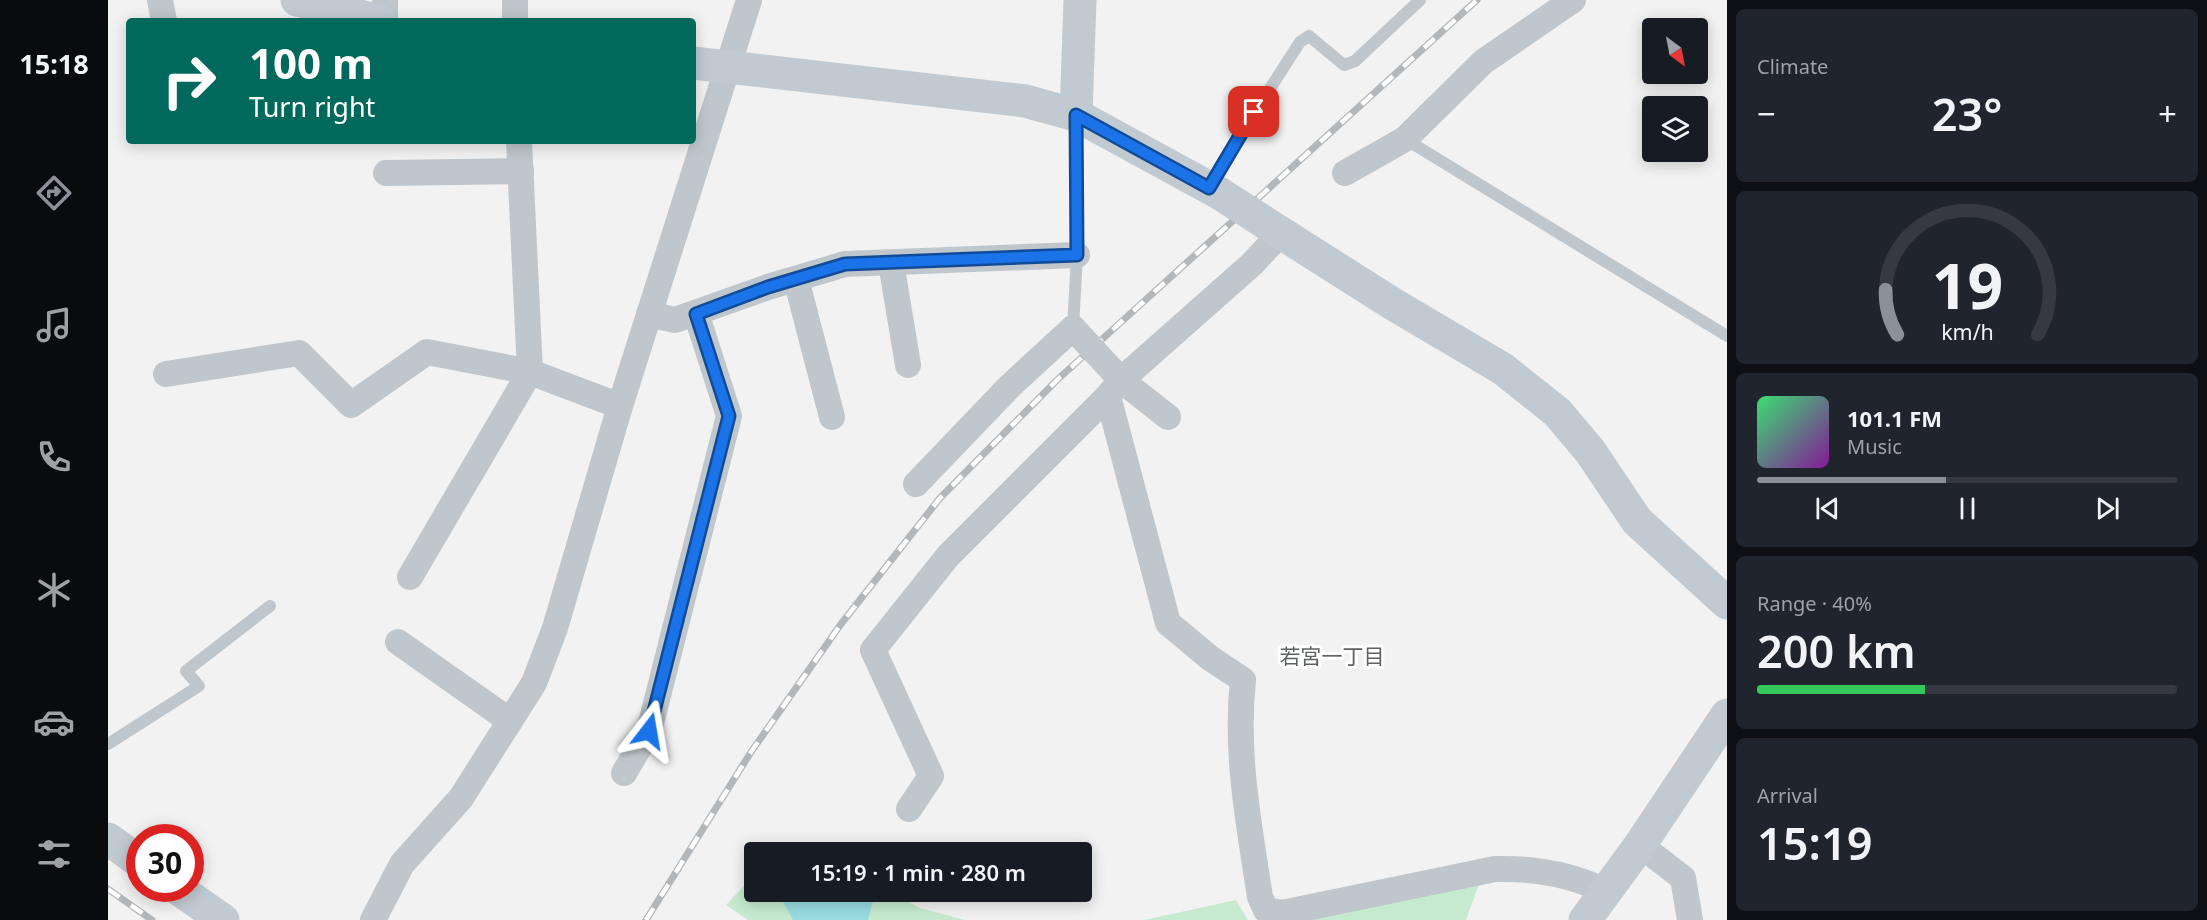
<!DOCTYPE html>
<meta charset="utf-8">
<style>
body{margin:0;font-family:"Noto Sans","Noto Sans JP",sans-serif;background:#20242c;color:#f1f3f6;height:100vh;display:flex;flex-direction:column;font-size:22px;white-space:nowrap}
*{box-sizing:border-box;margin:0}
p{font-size:20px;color:#9ea1a6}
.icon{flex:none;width:33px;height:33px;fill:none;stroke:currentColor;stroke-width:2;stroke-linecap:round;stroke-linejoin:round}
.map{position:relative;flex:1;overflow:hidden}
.details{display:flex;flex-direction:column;gap:9px;padding:9px;background:#0d0f14;width:480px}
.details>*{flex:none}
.top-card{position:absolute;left:18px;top:18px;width:570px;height:126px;border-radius:6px;box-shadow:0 3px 15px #0003;background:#00695c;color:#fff;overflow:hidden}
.needle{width:39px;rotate:148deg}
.controls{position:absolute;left:1534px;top:18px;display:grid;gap:12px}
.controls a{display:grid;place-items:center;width:66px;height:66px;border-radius:6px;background:#171b24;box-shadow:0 3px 15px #0003;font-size:30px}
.speed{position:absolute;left:18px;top:824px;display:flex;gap:12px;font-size:30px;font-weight:700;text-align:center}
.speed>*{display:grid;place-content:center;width:78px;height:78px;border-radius:50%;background:#171b24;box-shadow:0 3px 15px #0003;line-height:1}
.speed .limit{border:9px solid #d22;background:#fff;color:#111}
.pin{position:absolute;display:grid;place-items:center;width:51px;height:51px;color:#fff;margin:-26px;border-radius:12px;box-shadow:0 3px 9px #0006}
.me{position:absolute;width:66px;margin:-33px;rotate:14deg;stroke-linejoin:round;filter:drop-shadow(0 0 4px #0008)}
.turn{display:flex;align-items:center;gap:21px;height:126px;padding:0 24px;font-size:27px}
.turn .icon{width:78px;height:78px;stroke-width:2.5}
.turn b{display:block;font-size:42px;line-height:51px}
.big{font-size:45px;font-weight:600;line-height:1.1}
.details .tile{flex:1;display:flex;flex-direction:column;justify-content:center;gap:9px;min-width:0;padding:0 21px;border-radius:9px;background:#20242c}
.details .dial{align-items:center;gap:0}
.dial svg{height:156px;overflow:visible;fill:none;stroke:#363941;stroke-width:7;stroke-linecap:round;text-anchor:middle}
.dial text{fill:#f1f3f6;stroke:none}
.song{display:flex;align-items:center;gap:18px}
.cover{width:72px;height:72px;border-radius:9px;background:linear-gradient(135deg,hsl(140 70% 55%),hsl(290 70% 35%))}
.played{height:6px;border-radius:3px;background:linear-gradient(90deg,#8c9099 45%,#363941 45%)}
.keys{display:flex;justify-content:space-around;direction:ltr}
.heat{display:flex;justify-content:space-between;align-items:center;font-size:33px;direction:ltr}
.charge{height:9px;border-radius:4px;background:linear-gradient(90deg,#34c759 40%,#363941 0)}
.trip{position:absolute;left:636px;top:842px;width:348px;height:60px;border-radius:6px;background:#171b24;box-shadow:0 3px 15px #0003;font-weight:600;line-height:60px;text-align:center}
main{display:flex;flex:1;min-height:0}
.menu{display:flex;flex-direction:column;width:108px;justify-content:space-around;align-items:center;background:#090b0e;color:#9ea1a6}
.menu .icon{width:42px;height:42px}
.menu .on{color:#8c9099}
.menu b{font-size:27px;color:#f1f3f6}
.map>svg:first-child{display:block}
</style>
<main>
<nav class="menu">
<b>15:18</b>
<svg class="icon on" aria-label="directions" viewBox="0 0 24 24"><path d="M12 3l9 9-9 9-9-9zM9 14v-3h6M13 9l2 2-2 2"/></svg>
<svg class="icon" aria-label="music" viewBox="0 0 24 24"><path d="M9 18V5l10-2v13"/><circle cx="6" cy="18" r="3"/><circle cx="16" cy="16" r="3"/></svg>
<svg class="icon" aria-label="phone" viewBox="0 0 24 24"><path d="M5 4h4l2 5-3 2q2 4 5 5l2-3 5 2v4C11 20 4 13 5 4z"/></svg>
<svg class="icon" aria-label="climate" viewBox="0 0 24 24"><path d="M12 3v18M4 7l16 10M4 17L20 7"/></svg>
<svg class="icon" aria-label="car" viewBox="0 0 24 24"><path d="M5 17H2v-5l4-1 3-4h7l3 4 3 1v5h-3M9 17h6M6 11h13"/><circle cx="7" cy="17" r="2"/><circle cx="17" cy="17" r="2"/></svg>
<svg class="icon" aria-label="filters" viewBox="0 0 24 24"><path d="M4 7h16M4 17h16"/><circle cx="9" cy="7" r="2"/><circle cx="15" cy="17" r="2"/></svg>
</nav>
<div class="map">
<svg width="1619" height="920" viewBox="0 0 1619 920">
<rect width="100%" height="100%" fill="#f3f2f2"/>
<g fill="#c6eacf">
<path d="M646 875V891H781L812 908 857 920H640L618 905Z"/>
<path d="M1372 881 1358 920H1182Z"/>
<path d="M1128 900 1140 920H1036Z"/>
</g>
<path fill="#99dce2" d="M669 891H762L766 897 760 920H685Z"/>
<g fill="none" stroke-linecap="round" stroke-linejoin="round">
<g stroke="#bfc7cc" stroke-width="12">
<path d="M1297 139 1619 336"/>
<path d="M1101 187 1112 166 1192 42 1201 36 1236 65 1247 61 1312 0"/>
<path d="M965 328 969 255 968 119"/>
<path d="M0 744 91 686 78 671 162 606"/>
</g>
<g stroke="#bfc7cc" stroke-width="26">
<path d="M52 0 56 21"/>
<path d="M277 0V21"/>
<path d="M407 0V21"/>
<path d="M278 173 413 171"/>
<path d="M1237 173 1297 139 1375 62 1465 0"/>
<path d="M1173 233 1144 264 1013 380 1000 396 1060 623 1102 658 1135 680C1127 753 1141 825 1152 897L1158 910 1174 913 1387 869C1426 868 1463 874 1497 891"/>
<path d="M783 263 800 365"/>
<path d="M688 279 724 417"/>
<path d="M541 314 567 320 660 287 737 264 969 255"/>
<path d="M58 374 191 353 243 405 319 352 422 372 512 406"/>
<path d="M1013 380 1060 417"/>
<path d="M808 484 902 386 965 328"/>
<path d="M302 577 422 372 411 141"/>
<path d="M290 642 402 721"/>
<path d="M516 773 541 731 621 416 588 313"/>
<path d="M801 809 823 776 765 650 840 556 1000 396"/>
<path d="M1532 845 1575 878 1582 920"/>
<path d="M265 920 294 864 353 798 426 683 447 628 512 406 641 0"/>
</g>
<g stroke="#c0cad0" stroke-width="33">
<path d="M189 0 271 21"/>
<path d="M972 0 968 115 1111 193"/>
<path d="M585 63 917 101 968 115"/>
<path d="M1173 233 1285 304 1395 369 1449 412 1482 451 1529 521 1619 603"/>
<path d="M0 839 32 862"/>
<path d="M69 888 115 920"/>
<path d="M1477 920 1532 845 1619 715"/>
</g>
<defs>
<g id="rail">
<path d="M0 889 44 920"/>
<path d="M538 920 643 752 733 624 832 498 949 380 1369 0"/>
</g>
</defs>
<use href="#rail" stroke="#b4b7ba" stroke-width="7"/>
<use href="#rail" stroke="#fff" stroke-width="4.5" stroke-dasharray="14" stroke-linecap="butt"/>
<path stroke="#bfc7cc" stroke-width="26" d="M965 328 1013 380"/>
<path stroke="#c0cad0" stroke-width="33" d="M1111 193 1173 233"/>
</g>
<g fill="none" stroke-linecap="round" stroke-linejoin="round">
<defs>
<path id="route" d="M541 731 621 416 588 314 660 287 737 264 969 255 968 115 1101 188 1146 112"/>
</defs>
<use href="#route" stroke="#114b97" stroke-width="15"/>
<use href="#route" stroke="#1a73e8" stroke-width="10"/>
</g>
<g text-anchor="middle" stroke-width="6" stroke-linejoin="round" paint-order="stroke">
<g font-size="21" fill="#5f6265" stroke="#fff">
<text x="1224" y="664">若宮一丁目</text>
</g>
</g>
</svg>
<div class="controls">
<a><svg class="needle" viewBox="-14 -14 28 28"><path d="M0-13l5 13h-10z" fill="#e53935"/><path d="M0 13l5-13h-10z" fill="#9ea1a6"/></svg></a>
<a><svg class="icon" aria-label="layers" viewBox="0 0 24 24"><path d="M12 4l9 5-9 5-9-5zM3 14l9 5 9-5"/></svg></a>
</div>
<div class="speed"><div class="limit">30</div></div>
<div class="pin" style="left:1146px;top:112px;background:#d93025"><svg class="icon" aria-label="arrive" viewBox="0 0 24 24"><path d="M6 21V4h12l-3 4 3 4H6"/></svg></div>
<svg class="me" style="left:541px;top:731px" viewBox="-20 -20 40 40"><path d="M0-17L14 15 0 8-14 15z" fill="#1a73e8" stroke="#fff" stroke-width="4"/></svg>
<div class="trip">15:19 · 1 min · 280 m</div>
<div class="top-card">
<div class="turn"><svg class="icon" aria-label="right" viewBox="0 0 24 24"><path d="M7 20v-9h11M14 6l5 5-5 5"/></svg><div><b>100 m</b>Turn right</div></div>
</div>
</div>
<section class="details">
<div class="tile"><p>Climate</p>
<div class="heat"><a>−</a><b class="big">23°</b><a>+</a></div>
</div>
<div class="tile dial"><svg viewBox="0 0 100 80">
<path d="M14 69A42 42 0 1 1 86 69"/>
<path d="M14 69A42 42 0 0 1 8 46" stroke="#8c9099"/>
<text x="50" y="56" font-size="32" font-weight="700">19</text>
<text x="50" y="72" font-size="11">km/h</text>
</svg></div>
<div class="tile">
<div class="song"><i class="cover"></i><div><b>101.1 FM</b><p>Music</p></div></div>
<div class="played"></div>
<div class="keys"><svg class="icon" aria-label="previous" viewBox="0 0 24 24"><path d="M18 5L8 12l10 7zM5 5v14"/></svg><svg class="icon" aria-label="pause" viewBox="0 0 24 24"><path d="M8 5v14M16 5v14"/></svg><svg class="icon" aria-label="next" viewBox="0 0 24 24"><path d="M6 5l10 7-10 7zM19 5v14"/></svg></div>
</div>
<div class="tile"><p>Range · 40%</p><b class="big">200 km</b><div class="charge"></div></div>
<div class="tile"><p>Arrival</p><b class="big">15:19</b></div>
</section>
</main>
